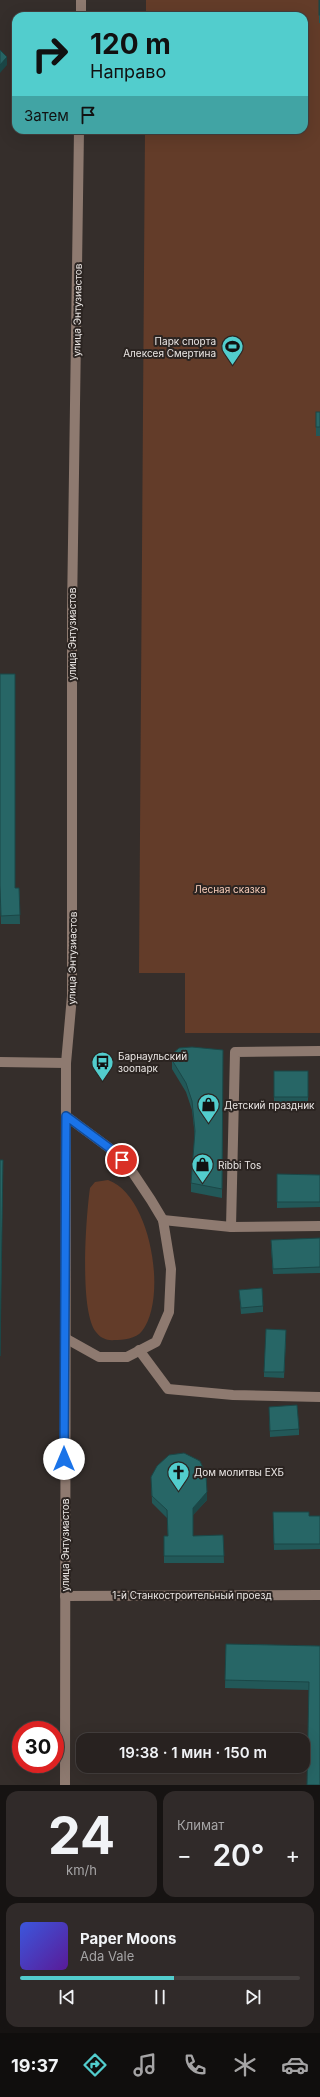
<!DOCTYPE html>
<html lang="ru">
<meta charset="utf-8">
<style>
body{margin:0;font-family:Inter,sans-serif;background:#302a29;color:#f1f3f6;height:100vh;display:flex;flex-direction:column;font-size:15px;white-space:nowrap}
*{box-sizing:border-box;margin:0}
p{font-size:13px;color:#a5a4a5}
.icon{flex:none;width:22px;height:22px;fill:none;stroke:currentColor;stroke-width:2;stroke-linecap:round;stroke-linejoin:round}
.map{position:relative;height:1785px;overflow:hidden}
.details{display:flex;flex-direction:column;gap:6px;padding:6px;background:#161312;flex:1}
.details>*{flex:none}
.guide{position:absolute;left:12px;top:12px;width:296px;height:122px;border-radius:12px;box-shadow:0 4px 16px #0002,0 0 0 1px #443f3e;background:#52cdcd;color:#111;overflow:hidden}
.speed{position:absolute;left:12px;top:1721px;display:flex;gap:8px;font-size:20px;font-weight:700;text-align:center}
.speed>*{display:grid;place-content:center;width:52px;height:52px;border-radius:50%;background:#282220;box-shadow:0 4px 16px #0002,0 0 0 1px #443f3e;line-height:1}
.speed .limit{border:6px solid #d22;background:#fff;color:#111}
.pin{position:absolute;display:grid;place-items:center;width:34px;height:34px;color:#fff;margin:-17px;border:2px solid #fff;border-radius:50%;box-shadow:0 1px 4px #0007}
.me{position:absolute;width:44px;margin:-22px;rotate:0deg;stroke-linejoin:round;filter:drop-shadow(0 0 3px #0008)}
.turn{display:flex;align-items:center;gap:14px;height:84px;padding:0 12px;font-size:18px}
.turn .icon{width:52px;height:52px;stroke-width:2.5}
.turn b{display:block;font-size:28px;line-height:34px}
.then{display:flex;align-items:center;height:38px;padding:0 12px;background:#0003;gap:8px;font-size:15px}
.big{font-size:30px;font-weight:600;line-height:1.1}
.details .tile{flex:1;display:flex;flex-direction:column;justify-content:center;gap:6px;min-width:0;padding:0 14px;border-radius:12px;background:#302a29}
.details .dial{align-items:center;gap:0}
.dial b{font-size:52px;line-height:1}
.song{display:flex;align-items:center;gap:12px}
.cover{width:48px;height:48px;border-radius:6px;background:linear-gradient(135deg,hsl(230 70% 55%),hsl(270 70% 35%))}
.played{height:4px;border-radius:2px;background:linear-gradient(90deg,#52cdcd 55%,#443f3e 55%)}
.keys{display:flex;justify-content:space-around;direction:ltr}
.heat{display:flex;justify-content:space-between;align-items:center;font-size:22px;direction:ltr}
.details .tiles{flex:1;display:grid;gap:6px;grid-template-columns:1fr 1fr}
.tile:last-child{grid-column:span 2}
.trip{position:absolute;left:76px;top:1733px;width:234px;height:40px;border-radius:12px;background:#282220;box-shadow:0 4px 16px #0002,0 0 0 1px #443f3e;font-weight:600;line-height:40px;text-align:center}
.tab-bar{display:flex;height:64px;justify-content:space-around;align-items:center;background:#100e0d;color:#a5a4a5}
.tab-bar .icon{width:28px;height:28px}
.tab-bar .selected{color:#52cdcd}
.tab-bar b{font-size:18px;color:#f1f3f6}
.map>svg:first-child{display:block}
</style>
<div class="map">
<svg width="320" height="1785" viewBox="0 0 320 1785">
<rect width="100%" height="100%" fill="#352e2b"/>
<g fill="#633c29">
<path d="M146 0H320V1033H185V973H139L145 130H304V16H146Z"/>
<path d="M108 1180C151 1195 168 1298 142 1331 136 1339 123 1340 114 1340 108 1341 100 1338 96 1332 79 1311 86 1216 90 1188L95 1182Z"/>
</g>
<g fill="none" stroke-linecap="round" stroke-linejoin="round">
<g stroke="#8e7a70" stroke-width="10">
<path d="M81 16V0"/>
<path d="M0 1062 66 1063"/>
<path d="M163 1220 231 1227 235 1052 320 1051"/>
<path d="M231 1227 320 1226"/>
<path d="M65 1338 99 1357H127L156 1342 169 1312 171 1269 163 1220 151 1200 131 1170 112 1150 66 1116"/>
<path d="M139 1350 168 1389 233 1395 320 1397"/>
<path d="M65 1596 320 1595"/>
<path d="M65 1785 66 1063 72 996V611L79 130"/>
</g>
</g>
<g fill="#225858">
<rect x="319" y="0" width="1" height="23"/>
<rect x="316" y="412" width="4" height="24"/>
<path d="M15 888H19L20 924H1L0 895Z"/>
<path d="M223 1050 222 1198 191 1192V1183L195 1137 192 1110 186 1092 172 1069V1060Z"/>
<rect x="274" y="1071" width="34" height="32"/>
<path d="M277 1174 320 1175V1207L277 1208Z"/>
<path d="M320 1238V1273L273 1274 271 1246Z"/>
<path d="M239 1290 263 1306V1312L241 1314Z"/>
<path d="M286 1336 284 1378 264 1377V1372Z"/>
<path d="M269 1407 299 1429V1435L270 1437Z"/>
<path d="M151 1477 207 1500 193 1515V1536L223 1535 224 1563H164V1536H168L167 1518 152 1503Z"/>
<path d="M273 1512 309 1516H320V1549L274 1550Z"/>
<path d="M226 1644 320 1646 309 1690 225 1688Z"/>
</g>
<g fill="#1b4747">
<path d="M7 57V65L0 73V65Z"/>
<path d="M207 1492V1500L193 1515V1508Z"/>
</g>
<g fill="#276666" stroke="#1b4747">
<rect x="319" y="0" width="1" height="15"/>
<path d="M0 50 7 57 0 65Z"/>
<rect x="316" y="412" width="4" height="15"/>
<path d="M0 674H15V888H19L20 915 1 916 0 886Z"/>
<path d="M192 1047 223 1050 222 1189 191 1183 195 1131 192 1101 186 1083 172 1060V1054L179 1048Z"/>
<rect x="274" y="1071" width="34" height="26"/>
<path d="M0 1160H3L0 1356Z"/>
<path d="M277 1174 320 1175V1202H277Z"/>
<path d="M320 1238V1267L273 1269 271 1240Z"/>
<path d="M262 1288 263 1306 241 1308 239 1290Z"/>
<path d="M266 1329 286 1330 284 1372H264Z"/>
<path d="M297 1405 299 1429 270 1431 269 1407Z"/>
<path d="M184 1453 200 1461 206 1475 207 1492 193 1508V1536L223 1535 224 1556H164V1536H168L167 1510 152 1496 151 1477 157 1466 169 1455Z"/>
<path d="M273 1512H309V1516H320V1544H274Z"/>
<path d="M226 1644 320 1646V1785H307L309 1682 225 1680Z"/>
</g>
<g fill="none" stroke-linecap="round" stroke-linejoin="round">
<defs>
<path id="route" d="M64 1459 66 1116 112 1150 122 1160"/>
</defs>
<use href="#route" stroke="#114b97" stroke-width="10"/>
<use href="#route" stroke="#1a73e8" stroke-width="7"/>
</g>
<defs>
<symbol id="stadium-pin" viewBox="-11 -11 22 30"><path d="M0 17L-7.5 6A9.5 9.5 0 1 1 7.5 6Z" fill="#52cdcd" stroke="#2b2421"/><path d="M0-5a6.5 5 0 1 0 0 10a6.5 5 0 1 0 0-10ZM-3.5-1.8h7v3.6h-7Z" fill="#111"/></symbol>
<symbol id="bus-pin" viewBox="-11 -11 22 30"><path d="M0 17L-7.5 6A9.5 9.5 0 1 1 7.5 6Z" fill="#52cdcd" stroke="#2b2421"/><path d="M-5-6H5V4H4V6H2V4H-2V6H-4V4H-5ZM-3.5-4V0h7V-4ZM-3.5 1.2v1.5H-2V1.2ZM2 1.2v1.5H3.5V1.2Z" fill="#111"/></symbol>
<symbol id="shop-pin" viewBox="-11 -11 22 30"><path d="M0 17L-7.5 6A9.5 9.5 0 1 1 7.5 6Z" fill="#52cdcd" stroke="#2b2421"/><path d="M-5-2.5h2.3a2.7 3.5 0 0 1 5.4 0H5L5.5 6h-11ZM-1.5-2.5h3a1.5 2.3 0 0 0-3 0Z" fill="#111"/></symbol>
<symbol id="church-pin" viewBox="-11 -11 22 30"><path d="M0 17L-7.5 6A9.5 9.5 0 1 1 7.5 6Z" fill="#52cdcd" stroke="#2b2421"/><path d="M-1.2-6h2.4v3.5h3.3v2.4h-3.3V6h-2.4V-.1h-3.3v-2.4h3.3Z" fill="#111"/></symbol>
</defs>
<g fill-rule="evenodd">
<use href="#stadium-pin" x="220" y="334" width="25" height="34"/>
<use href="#bus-pin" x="90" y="1050" width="25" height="34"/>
<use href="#shop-pin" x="196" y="1092" width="25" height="34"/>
<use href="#shop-pin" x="190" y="1152" width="25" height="34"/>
<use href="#church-pin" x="166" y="1460" width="25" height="34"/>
</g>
<g text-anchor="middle" stroke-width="4" stroke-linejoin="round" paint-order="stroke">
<g font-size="10" fill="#ebe7e5" stroke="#2b2421">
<text transform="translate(77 310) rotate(-89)" y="4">улица Энтузиастов</text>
<text transform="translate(72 634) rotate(-90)" y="4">улица Энтузиастов</text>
<text transform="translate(72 958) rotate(-89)" y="4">улица Энтузиастов</text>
<text transform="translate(65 1545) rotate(-90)" y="4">улица Энтузиастов</text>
<text x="192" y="1599">1-й Станкостроительный проезд</text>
</g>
<g font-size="10" fill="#ebe7e5" stroke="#2b2421" text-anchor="start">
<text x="216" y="345" text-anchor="end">Парк спорта<tspan x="216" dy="12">Алексея Смертина</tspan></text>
<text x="118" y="1060">Барнаульский<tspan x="118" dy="12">зоопарк</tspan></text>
<text x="224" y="1109">Детский праздник</text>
<text x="218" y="1169">Ribbi Tos</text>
<text x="194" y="1476">Дом молитвы ЕХБ</text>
</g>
<g font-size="10" fill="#f8cdb9" stroke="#2b2421">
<text x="230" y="893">Лесная сказка</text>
</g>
</g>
</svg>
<div class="speed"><div class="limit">30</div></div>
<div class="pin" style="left:122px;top:1160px;background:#d93025"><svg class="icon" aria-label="arrive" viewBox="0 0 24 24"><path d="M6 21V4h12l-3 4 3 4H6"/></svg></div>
<svg class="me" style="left:64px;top:1459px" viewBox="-20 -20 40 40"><circle r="19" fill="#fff"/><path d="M0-13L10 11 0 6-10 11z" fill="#1a73e8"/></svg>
<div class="trip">19:38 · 1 мин · 150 m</div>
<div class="guide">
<div class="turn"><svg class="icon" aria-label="right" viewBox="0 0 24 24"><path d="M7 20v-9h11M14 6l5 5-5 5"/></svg><div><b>120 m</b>Направо</div></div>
<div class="then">Затем<svg class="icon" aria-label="arrive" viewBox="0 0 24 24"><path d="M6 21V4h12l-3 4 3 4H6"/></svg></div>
</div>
</div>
<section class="details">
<div class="tiles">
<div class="tile dial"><b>24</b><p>km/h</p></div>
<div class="tile"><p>Климат</p>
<div class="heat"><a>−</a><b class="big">20°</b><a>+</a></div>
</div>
<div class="tile">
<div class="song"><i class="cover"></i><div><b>Paper Moons</b><p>Ada Vale</p></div></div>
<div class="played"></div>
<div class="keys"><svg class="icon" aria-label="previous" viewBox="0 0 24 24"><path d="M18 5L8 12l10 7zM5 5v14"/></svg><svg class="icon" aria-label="pause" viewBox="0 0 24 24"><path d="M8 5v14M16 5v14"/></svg><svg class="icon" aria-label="next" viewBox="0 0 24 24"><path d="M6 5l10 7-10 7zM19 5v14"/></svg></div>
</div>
</div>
</section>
<nav class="tab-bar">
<b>19:37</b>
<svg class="icon selected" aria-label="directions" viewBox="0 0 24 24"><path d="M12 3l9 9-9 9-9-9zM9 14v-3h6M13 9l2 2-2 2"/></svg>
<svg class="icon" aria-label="music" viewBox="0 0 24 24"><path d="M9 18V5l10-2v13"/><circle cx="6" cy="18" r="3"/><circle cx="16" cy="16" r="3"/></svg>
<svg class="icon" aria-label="phone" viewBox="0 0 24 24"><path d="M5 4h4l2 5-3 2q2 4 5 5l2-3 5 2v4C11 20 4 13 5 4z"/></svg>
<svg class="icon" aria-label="climate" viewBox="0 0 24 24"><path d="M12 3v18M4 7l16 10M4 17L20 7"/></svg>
<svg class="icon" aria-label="car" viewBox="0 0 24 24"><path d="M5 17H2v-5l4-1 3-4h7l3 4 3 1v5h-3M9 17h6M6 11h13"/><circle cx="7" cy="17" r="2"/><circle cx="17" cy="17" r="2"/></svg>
</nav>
